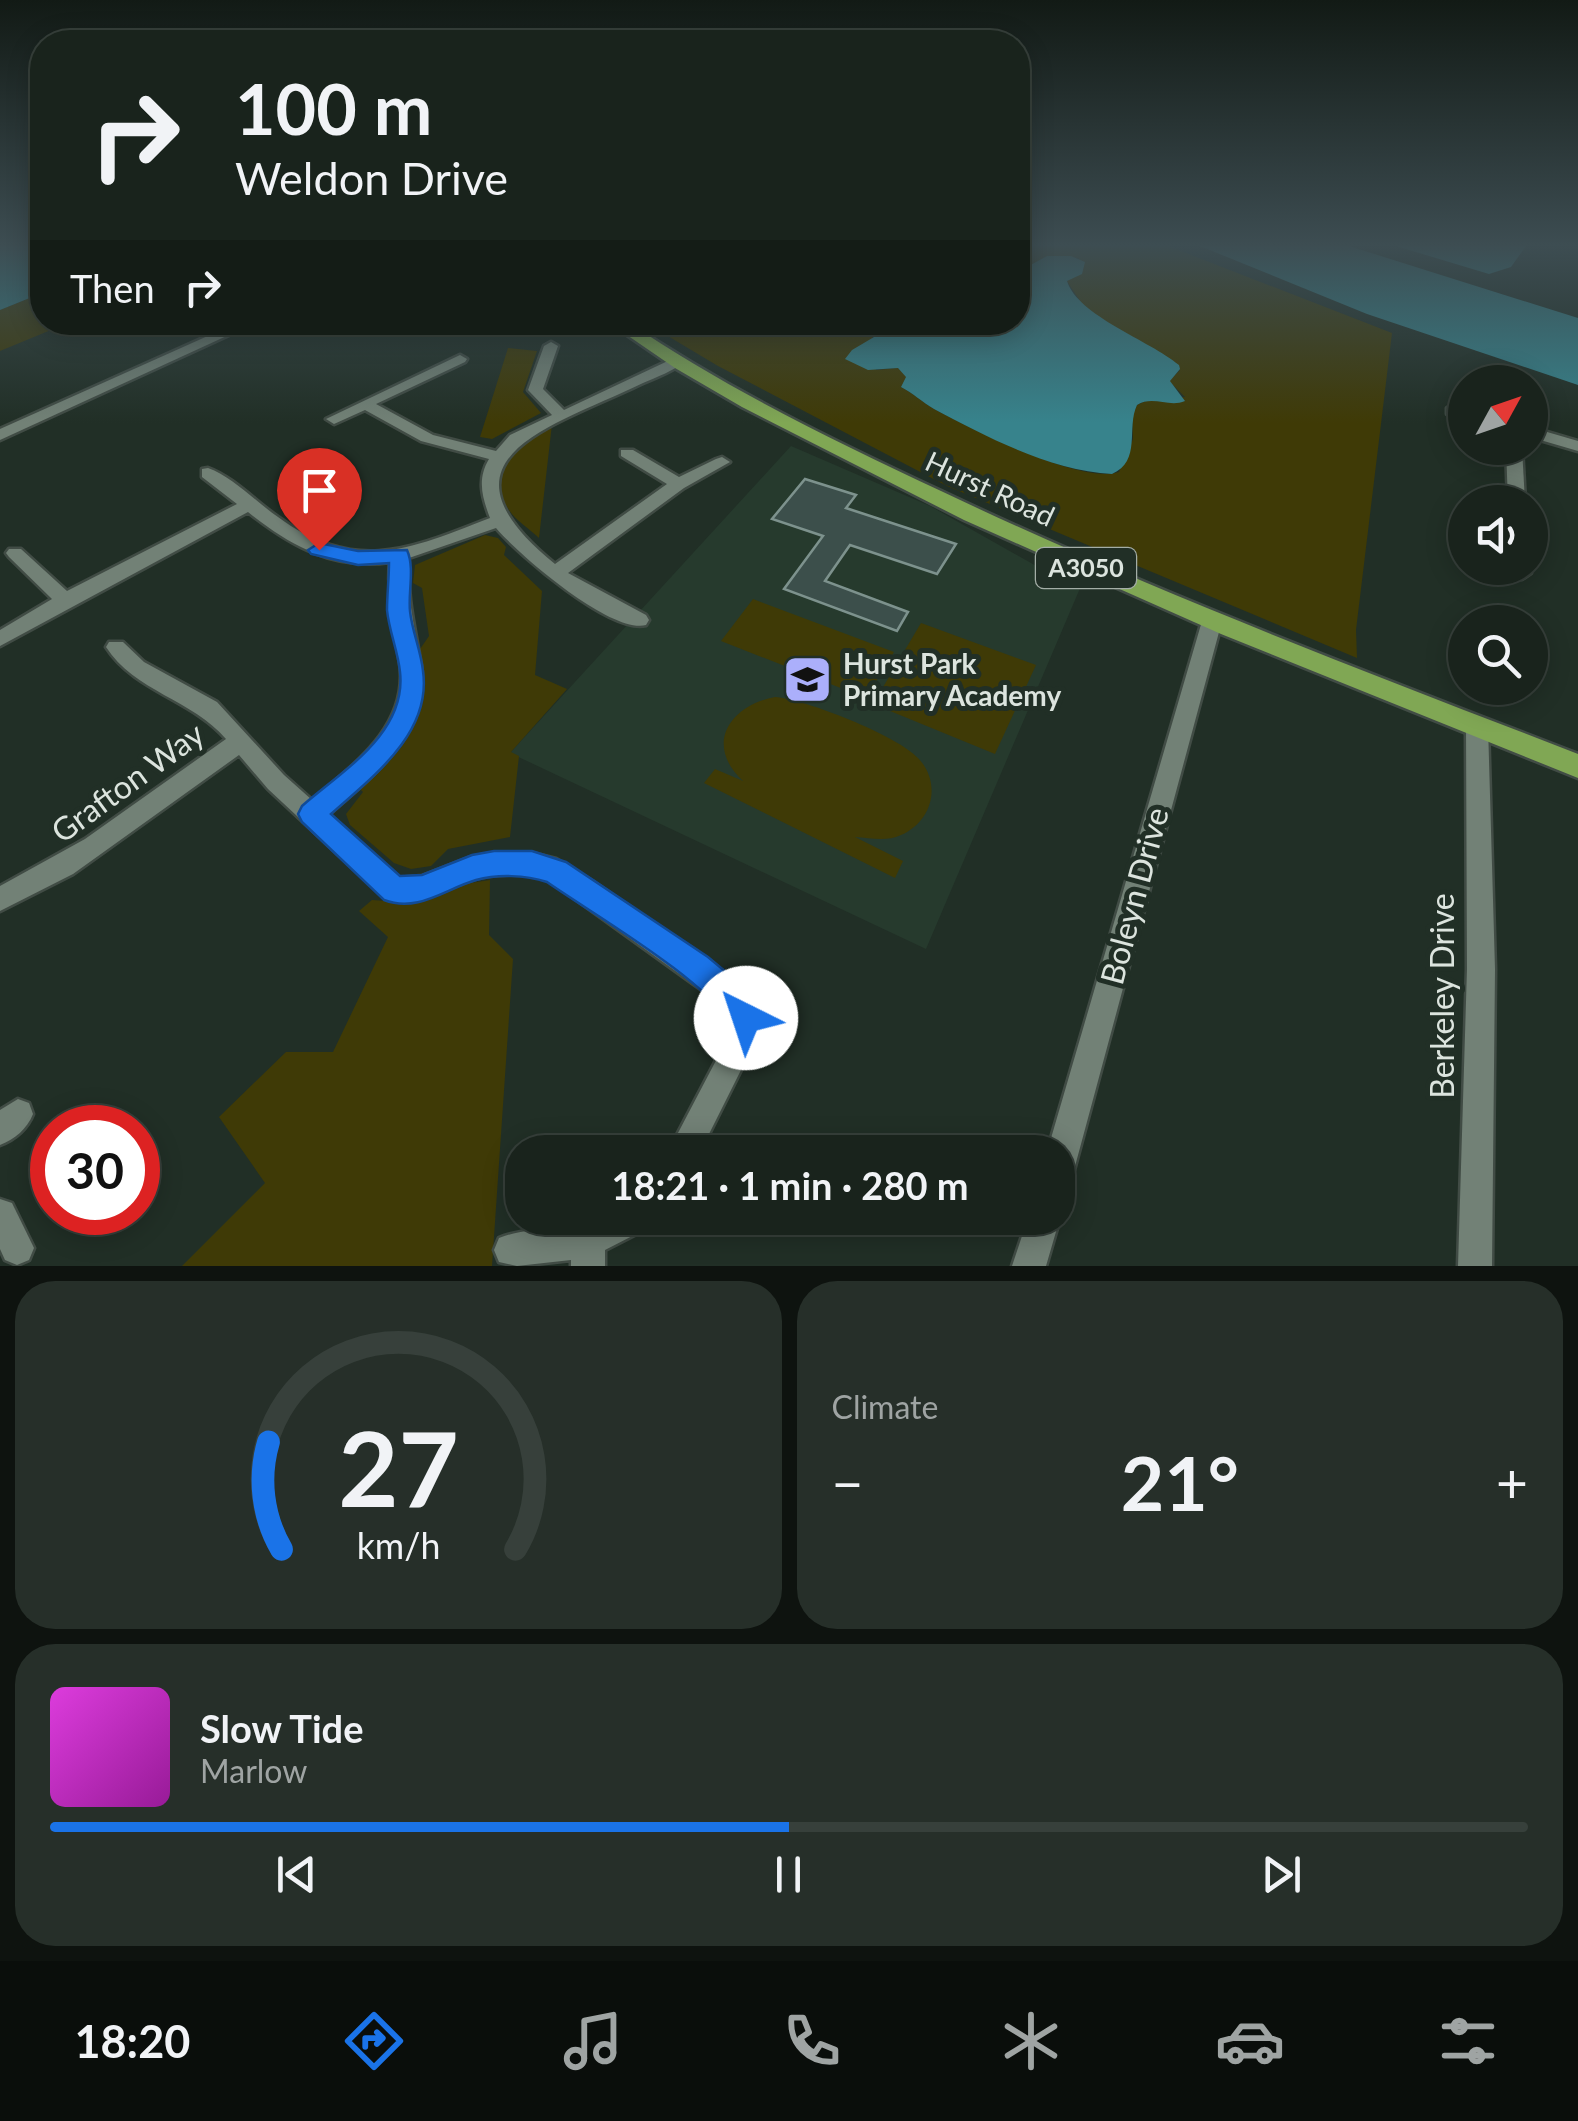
<!DOCTYPE html>
<meta charset="utf-8">
<style>
body{margin:0;font-family:Lato,sans-serif;background:#262f29;color:#f1f3f6;height:100vh;display:flex;flex-direction:column;font-size:38px;white-space:nowrap}
*{box-sizing:border-box;margin:0}
p{font-size:32px;color:#9fa4a3}
.icon{flex:none;width:55px;height:55px;fill:none;stroke:currentColor;stroke-width:2;stroke-linecap:round;stroke-linejoin:round}
.map{position:relative;height:1266px;overflow:hidden}
.sheet{display:flex;flex-direction:column;gap:15px;padding:15px;background:#0e130f;flex:1}
.sheet>*{flex:none}
.top-card{position:absolute;left:30px;top:30px;width:1000px;height:305px;border-radius:40px;box-shadow:0 5px 25px #0003,0 0 0 2px #37403b;background:#19231c;color:#f1f3f6;overflow:hidden}
.needle{width:65px;rotate:50deg}
.tools{position:absolute;left:1448px;top:365px;display:grid;gap:20px}
.tools a{display:grid;place-items:center;width:100px;height:100px;border-radius:50%;background:#19231c;box-shadow:0 5px 25px #0003,0 0 0 2px #37403b;font-size:50px}
.speed{position:absolute;left:30px;top:1105px;display:flex;gap:20px;font-size:50px;font-weight:700;text-align:center}
.speed>*{display:grid;place-content:center;width:130px;height:130px;border-radius:50%;background:#19231c;box-shadow:0 5px 25px #0003,0 0 0 2px #37403b;line-height:1}
.speed .limit{border:15px solid #d22;background:#fff;color:#111}
.pin{position:absolute;display:grid;place-items:center;width:85px;height:85px;color:#fff;margin:-102px -42px;border-radius:50% 50% 50% 0;rotate:-45deg;box-shadow:0 0 10px #0007}
.pin .icon{rotate:45deg}
.me{position:absolute;width:110px;margin:-55px;rotate:319deg;stroke-linejoin:round;filter:drop-shadow(0 0 8px #0008)}
.turn{display:flex;align-items:center;gap:35px;height:210px;padding:0 40px;font-size:45px}
.turn .icon{width:130px;height:130px;stroke-width:2.5}
.turn b{display:block;font-size:70px;line-height:85px}
.then{display:flex;align-items:center;height:95px;padding:0 40px;background:#0003;gap:20px;font-size:38px}
.big{font-size:75px;font-weight:700;line-height:1.1}
.sheet .card{flex:1;display:flex;flex-direction:column;justify-content:center;gap:15px;min-width:0;padding:0 35px;border-radius:40px;background:#262f29}
.sheet .dial{align-items:center;gap:0}
.dial svg{height:260px;overflow:visible;fill:none;stroke:#37403b;stroke-width:7;stroke-linecap:round;text-anchor:middle}
.dial text{fill:#f1f3f6;stroke:none}
.song{display:flex;align-items:center;gap:30px}
.cover{width:120px;height:120px;border-radius:15px;background:linear-gradient(135deg,hsl(300 70% 55%),hsl(300 70% 35%))}
.played{height:10px;border-radius:5px;background:linear-gradient(90deg,#1a73e8 50%,#37403b 50%)}
.keys{display:flex;justify-content:space-around;direction:ltr}
.heat{display:flex;justify-content:space-between;align-items:center;font-size:55px;direction:ltr}
.sheet .tiles{flex:1;display:grid;gap:15px;grid-template-columns:1fr 1fr}
.card:last-child{grid-column:span 2}
.trip{position:absolute;left:505px;top:1135px;width:570px;height:100px;border-radius:40px;background:#19231c;box-shadow:0 5px 25px #0003,0 0 0 2px #37403b;font-weight:700;line-height:100px;text-align:center}
.tab-bar{display:flex;height:160px;justify-content:space-around;align-items:center;background:#0a0e0b;color:#9fa4a3}
.tab-bar .icon{width:70px;height:70px}
.tab-bar .current{color:#1a73e8}
.tab-bar b{font-size:45px;color:#f1f3f6}
.map>svg:first-child{display:block}
</style>
<div class="map">
<svg width="1578" height="1266" viewBox="0 0 1578 1266">
<rect width="100%" height="100%" fill="#212f26"/>
<path fill="#263a2d" d="M791 446 930 506 1038 567 1081 586 926 949 510 753Z"/>
<g fill="#3f3a06">
<path d="M1018 246H1168L1392 333 1356 630 1357 658 947 486 718 366 646 323 771 322 797 328 812 323H843L872 334 876 370 898 368 907 377 901 387C913 393 922 402 934 409 970 428 1081 485 1119 472L1133 439 1132 416 1137 405 1148 400 1185 397 1169 381 1180 370 1084 307 1067 281 1080 274 1079 258 1047 256 1018 272Z"/>
<path d="M42 293V322L68 323 0 351V310Z"/>
<path d="M508 348 537 351 523 392 541 413 492 439 480 437Z"/>
<path d="M552 424 539 538C530 529 516 521 509 510 480 471 518 439 552 424Z"/>
<path d="M485 535 498 538 506 547 504 555 542 591 535 675 567 689 511 752 519 756 510 837 448 849 431 866 411 869 394 863 350 825 346 814 363 792 359 788C400 747 433 715 418 652L429 636 422 588 413 583 415 565Z"/>
<path d="M753 599 894 652 866 698 721 641Z"/>
<path d="M921 623 1036 665 995 754 873 704Z"/>
<path d="M775 697C805 699 898 736 918 758 942 783 933 821 901 835 886 842 871 838 855 837L903 861 895 878 704 783 715 769 743 781C704 745 729 706 775 697Z"/>
<path d="M490 880 489 935 513 959 492 1266H182L265 1183 219 1117 286 1052H333L388 937 359 911 372 900 415 903 464 884Z"/>
</g>
<g fill="#37838c">
<path d="M0 246H42V293L0 310Z"/>
<path d="M1200 246H1349L1578 318V385L1367 314Z"/>
<path d="M1396 246H1526L1511 267 1489 274Z"/>
<path d="M1047 256H1071L1085 262 1082 274 1067 281C1078 316 1149 340 1179 365L1180 369 1170 381 1185 401C1169 408 1153 395 1137 405 1126 428 1142 461 1112 474 1051 471 987 437 934 409 922 402 913 393 901 387L906 377 898 368 868 370 845 359 852 350 874 337 843 323 1018 322V272Z"/>
</g>
<path fill="#3c4f4b" stroke="#7d928d" stroke-width="2.5" d="M805 479 856 495 846 508 956 544 937 574 850 545 825 581 908 612 897 631 784 589 823 536 772 519Z"/>
<g fill="none" stroke-linecap="round" stroke-linejoin="round">
<defs>
<g id="minor">
<path d="M239 322H257L0 440V429Z"/>
<path d="M551 342 558 346 543 389 564 410 672 359 684 362C673 371 657 377 643 383 552 427 424 458 555 564L667 484 621 456V450H633L679 477 716 459 722 457 730 462 684 488 568 573 646 615 649 620 646 625C611 634 519 555 496 528L409 558C406 595 415 629 421 665 431 731 373 776 328 815L399 878 422 876 471 857 494 853H532L556 859 595 883 733 978 752 1003 760 1032 700 1152H668L732 1030 730 1017 713 998 549 880C525 873 494 872 469 881 442 890 415 910 385 898L268 789 239 755 73 874 0 911V886L85 839 226 739C193 700 134 691 106 647L109 642H123L144 662 217 702 284 775 312 800C355 764 409 726 400 663 394 629 387 596 390 562 333 570 291 546 248 512L0 646V630L52 599 9 557 6 553 9 549H21L67 591 237 504 202 477V469L208 468C233 477 256 502 278 517 356 574 408 550 490 518 482 497 477 479 489 459L421 441 365 410 334 424 326 419 460 355 467 359 465 362 376 404 433 435 496 451 510 435 552 415 528 390 544 346Z"/>
<path d="M1452 406 1465 409V419L1447 414V408Z"/>
<path d="M1530 427 1578 441V451L1530 437Z"/>
<path d="M1506 448H1522L1525 502H1508Z"/>
<path d="M1512 568H1530L1531 573 1522 579 1515 578Z"/>
<path d="M1212 614 1222 621 1074 1170 1069 1181 1058 1186V1152H1047L1202 621Z"/>
<path d="M1477 717 1485 720 1488 726 1495 969 1492 1266H1458L1467 969 1466 726 1469 720Z"/>
<path d="M18 1099 29 1103 33 1114C27 1129 15 1139 0 1145V1110Z"/>
<path d="M0 1199 12 1203 34 1248 29 1260 17 1265 5 1260 0 1249Z"/>
<path d="M1058 1211 1060 1218 1046 1266H1012L1028 1218H1058Z"/>
<path d="M599 1218H648L644 1230 605 1250V1266H571V1260L517 1266 499 1262 494 1250 499 1238C531 1225 568 1233 599 1218Z"/>
</g>
<path id="primary" d="M608 322H628C727 389 834 441 941 491 1149 590 1364 671 1578 754V778L1221 634 964 520 742 407 675 368Z"/>
</defs>
<use href="#minor" stroke="#414c45" stroke-width="5"/>
<use href="#primary" stroke="#414c45" stroke-width="5"/>
<use href="#minor" fill="#728176" fill-rule="evenodd"/>
<use href="#primary" fill="#80a754" fill-rule="evenodd"/>
</g>
<linearGradient id="sky" x2="0" y2="1"><stop stop-color="#121a15"/><stop offset="0.58" stop-color="#3d4d52"/><stop offset="1" stop-color="#3d4d52" stop-opacity="0"/></linearGradient>
<rect width="1578" height="423" fill="url(#sky)"/>
<path fill="#1a73e8" stroke="#114b97" stroke-width="2.5" d="M319 543 358 551 407 550C415 568 408 592 410 611 412 631 421 651 423 671 432 734 371 778 331 814L400 876 422 875 472 855 494 851H532L566 862 708 957 751 993 763 1018 758 1030 746 1035 735 1030C711 982 594 915 547 882 525 875 498 874 476 880 445 889 418 913 384 900L302 822 298 814 302 806C342 771 407 733 400 672 398 651 389 631 387 610 387 595 389 578 389 563L358 565 311 554 308 550Z"/>
<defs>
<symbol id="school-square" viewBox="-11 -11 22 22"><rect x="-9" y="-9" width="18" height="18" rx="4" fill="#abaffb" stroke="#212f26"/><path d="M0-5L7-2L0 1L-7-2ZM-4 1L0 2.5L4 1V4Q0 6-4 4Z" fill="#111"/></symbol>
</defs>
<g fill-rule="evenodd">
<use href="#school-square" x="780" y="652" width="55" height="55"/>
</g>
<g text-anchor="middle" stroke-width="10" stroke-linejoin="round" paint-order="stroke">
<rect fill="#212f26" stroke="#a4aea7" stroke-width="2.5" x="1036" y="548" width="100" height="40" rx="8"/>
<g font-size="25" font-weight="bold" fill="#dce4de">
<text x="1086" y="577">A3050</text>
</g>
<g font-size="28" fill="#dce4de" stroke="#212f26">
<text transform="translate(990 489) rotate(25)" y="10">Hurst Road</text>
</g>
<g font-size="28" font-weight="bold" fill="#dce4de" stroke="#212f26" text-anchor="start">
<text x="843" y="674">Hurst Park<tspan x="843" dy="32">Primary Academy</tspan></text>
</g>
<g font-size="32" fill="#dce4de" stroke="#212f26">
<text transform="translate(128 783) rotate(-36)" y="11">Grafton Way</text>
<text transform="translate(1135 896) rotate(-75)" y="11">Boleyn Drive</text>
<text transform="translate(1443 996) rotate(-90)" y="11">Berkeley Drive</text>
</g>
</g>
</svg>
<div class="tools">
<a><svg class="needle" viewBox="-14 -14 28 28"><path d="M0-13l5 13h-10z" fill="#e53935"/><path d="M0 13l5-13h-10z" fill="#9fa4a3"/></svg></a>
<a><svg class="icon" aria-label="sound" viewBox="0 0 24 24"><path d="M4 9h4l5-4v14l-5-4H4zM17 9q2 3 0 6"/></svg></a>
<a><svg class="icon" aria-label="search" viewBox="0 0 24 24"><circle cx="10" cy="10" r="6"/><path d="M15 15l6 6"/></svg></a>
</div>
<div class="speed"><div class="limit">30</div></div>
<div class="pin" style="left:319px;top:550px;background:#d93025"><svg class="icon" aria-label="arrive" viewBox="0 0 24 24"><path d="M6 21V4h12l-3 4 3 4H6"/></svg></div>
<svg class="me" style="left:746px;top:1018px" viewBox="-20 -20 40 40"><circle r="19" fill="#fff"/><path d="M0-13L10 11 0 6-10 11z" fill="#1a73e8"/></svg>
<div class="trip">18:21 · 1 min · 280 m</div>
<div class="top-card">
<div class="turn"><svg class="icon" aria-label="right" viewBox="0 0 24 24"><path d="M7 20v-9h11M14 6l5 5-5 5"/></svg><div><b>100 m</b>Weldon Drive</div></div>
<div class="then">Then<svg class="icon" aria-label="right" viewBox="0 0 24 24"><path d="M7 20v-9h11M14 6l5 5-5 5"/></svg></div>
</div>
</div>
<section class="sheet">
<div class="tiles">
<div class="card dial"><svg viewBox="0 0 100 80">
<path d="M14 69A42 42 0 1 1 86 69"/>
<path d="M14 69A42 42 0 0 1 10 36" stroke="#1a73e8"/>
<text x="50" y="56" font-size="32" font-weight="700">27</text>
<text x="50" y="72" font-size="11">km/h</text>
</svg></div>
<div class="card"><p>Climate</p>
<div class="heat"><a>−</a><b class="big">21°</b><a>+</a></div>
</div>
<div class="card">
<div class="song"><i class="cover"></i><div><b>Slow Tide</b><p>Marlow</p></div></div>
<div class="played"></div>
<div class="keys"><svg class="icon" aria-label="previous" viewBox="0 0 24 24"><path d="M18 5L8 12l10 7zM5 5v14"/></svg><svg class="icon" aria-label="pause" viewBox="0 0 24 24"><path d="M8 5v14M16 5v14"/></svg><svg class="icon" aria-label="next" viewBox="0 0 24 24"><path d="M6 5l10 7-10 7zM19 5v14"/></svg></div>
</div>
</div>
</section>
<nav class="tab-bar">
<b>18:20</b>
<svg class="icon current" aria-label="directions" viewBox="0 0 24 24"><path d="M12 3l9 9-9 9-9-9zM9 14v-3h6M13 9l2 2-2 2"/></svg>
<svg class="icon" aria-label="music" viewBox="0 0 24 24"><path d="M9 18V5l10-2v13"/><circle cx="6" cy="18" r="3"/><circle cx="16" cy="16" r="3"/></svg>
<svg class="icon" aria-label="phone" viewBox="0 0 24 24"><path d="M5 4h4l2 5-3 2q2 4 5 5l2-3 5 2v4C11 20 4 13 5 4z"/></svg>
<svg class="icon" aria-label="climate" viewBox="0 0 24 24"><path d="M12 3v18M4 7l16 10M4 17L20 7"/></svg>
<svg class="icon" aria-label="car" viewBox="0 0 24 24"><path d="M5 17H2v-5l4-1 3-4h7l3 4 3 1v5h-3M9 17h6M6 11h13"/><circle cx="7" cy="17" r="2"/><circle cx="17" cy="17" r="2"/></svg>
<svg class="icon" aria-label="filters" viewBox="0 0 24 24"><path d="M4 7h16M4 17h16"/><circle cx="9" cy="7" r="2"/><circle cx="15" cy="17" r="2"/></svg>
</nav>
